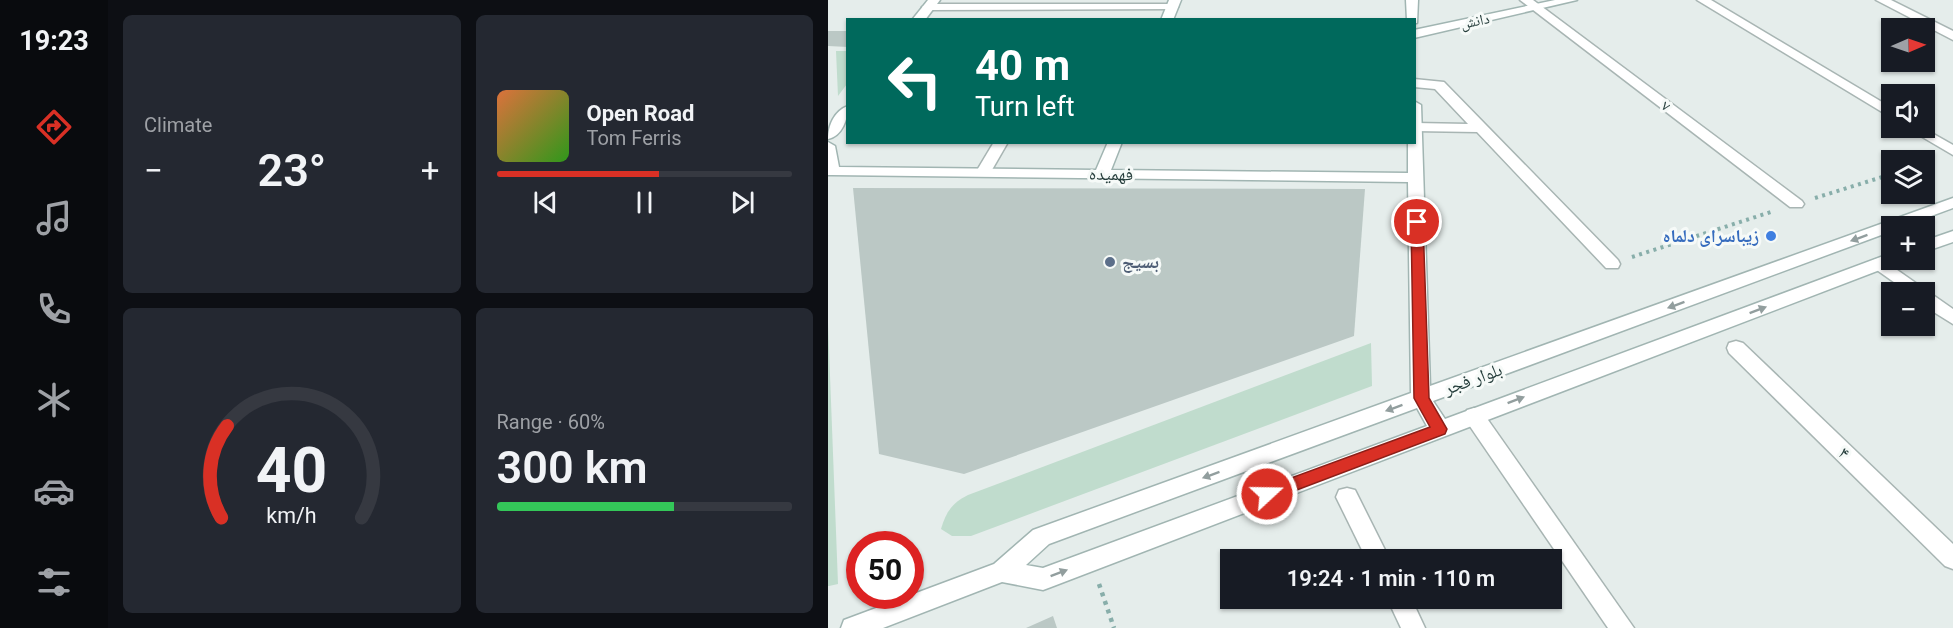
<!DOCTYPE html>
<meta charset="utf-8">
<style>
body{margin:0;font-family:Roboto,"Noto Naskh Arabic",sans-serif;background:#242831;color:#f1f3f6;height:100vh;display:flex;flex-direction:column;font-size:22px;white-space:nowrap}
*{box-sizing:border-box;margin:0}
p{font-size:20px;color:#9ea1a6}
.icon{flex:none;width:33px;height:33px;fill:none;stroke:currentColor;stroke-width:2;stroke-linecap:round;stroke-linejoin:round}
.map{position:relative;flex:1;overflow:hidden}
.side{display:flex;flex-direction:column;gap:15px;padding:15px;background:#0d0f14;width:720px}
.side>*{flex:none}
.guide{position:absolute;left:18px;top:18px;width:570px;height:126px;border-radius:0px;box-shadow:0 2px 4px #0004;background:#00695c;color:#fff;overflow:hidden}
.needle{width:39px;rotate:88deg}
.controls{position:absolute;left:1053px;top:18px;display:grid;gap:12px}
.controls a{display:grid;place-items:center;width:54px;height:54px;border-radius:0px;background:#171b24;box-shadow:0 2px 4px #0004;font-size:30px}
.speed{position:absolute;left:18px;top:531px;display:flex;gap:12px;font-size:30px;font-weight:700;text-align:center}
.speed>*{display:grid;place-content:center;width:78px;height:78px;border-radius:50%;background:#171b24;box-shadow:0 2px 4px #0004;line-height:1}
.speed .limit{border:9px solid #d22;background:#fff;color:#111}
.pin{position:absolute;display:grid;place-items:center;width:51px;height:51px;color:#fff;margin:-26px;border:3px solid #fff;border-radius:50%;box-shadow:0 2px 6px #0007}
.me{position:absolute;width:66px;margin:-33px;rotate:69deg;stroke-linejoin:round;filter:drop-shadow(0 0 4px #0008)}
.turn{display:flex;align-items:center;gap:21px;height:126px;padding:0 30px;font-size:27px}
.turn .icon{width:78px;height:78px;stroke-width:2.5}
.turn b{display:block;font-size:42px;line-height:51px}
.big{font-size:45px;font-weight:600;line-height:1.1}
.side .card{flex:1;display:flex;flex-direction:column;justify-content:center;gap:9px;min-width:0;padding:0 21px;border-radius:9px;background:#242831}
.side .dial{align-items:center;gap:0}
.dial svg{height:156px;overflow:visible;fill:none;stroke:#363941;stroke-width:7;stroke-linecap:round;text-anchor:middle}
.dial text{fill:#f1f3f6;stroke:none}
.song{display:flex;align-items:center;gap:18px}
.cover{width:72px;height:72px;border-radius:9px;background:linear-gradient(135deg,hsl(20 70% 55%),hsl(110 70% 35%))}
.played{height:6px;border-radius:3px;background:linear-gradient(90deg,#d93025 55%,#363941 55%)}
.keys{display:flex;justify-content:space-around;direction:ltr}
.heat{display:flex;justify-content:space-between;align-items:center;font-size:33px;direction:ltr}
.charge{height:9px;border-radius:4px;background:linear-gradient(90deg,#34c759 60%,#363941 0)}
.side .tiles{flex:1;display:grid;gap:15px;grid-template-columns:repeat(2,1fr)}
.trip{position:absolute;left:392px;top:549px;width:342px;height:60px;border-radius:0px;background:#171b24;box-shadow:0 2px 4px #0004;font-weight:600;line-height:60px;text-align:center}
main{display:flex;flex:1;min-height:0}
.dock{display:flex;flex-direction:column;width:108px;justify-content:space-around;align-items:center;background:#090b0e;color:#9ea1a6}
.dock .icon{width:42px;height:42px}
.dock .current{color:#d93025}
.dock b{font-size:27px;color:#f1f3f6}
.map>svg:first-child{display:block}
</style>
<main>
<nav class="dock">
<b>19:23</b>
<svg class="icon current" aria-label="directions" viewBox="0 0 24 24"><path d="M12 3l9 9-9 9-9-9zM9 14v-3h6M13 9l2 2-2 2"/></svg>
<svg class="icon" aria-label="music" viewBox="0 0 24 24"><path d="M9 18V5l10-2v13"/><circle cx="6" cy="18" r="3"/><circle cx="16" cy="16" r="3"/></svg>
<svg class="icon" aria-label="phone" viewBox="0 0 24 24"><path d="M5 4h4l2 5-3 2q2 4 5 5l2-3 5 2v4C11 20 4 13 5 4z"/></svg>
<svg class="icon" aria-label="climate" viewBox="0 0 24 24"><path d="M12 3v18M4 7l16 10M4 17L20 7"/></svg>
<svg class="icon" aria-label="car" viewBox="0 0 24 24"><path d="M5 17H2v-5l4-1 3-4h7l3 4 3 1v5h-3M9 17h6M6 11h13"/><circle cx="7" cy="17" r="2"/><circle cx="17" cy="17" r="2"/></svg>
<svg class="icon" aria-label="filters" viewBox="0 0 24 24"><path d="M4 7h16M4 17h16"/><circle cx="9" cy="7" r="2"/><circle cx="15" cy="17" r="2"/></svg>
</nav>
<section class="side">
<div class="tiles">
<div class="card"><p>Climate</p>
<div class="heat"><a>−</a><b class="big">23°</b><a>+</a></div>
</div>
<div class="card">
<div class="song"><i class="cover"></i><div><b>Open Road</b><p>Tom Ferris</p></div></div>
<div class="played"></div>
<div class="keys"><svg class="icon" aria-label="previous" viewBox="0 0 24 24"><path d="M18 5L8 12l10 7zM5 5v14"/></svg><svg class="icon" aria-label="pause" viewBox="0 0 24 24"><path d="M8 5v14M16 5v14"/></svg><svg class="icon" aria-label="next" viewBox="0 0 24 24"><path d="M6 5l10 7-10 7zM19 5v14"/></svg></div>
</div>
<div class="card dial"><svg viewBox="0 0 100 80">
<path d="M14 69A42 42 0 1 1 86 69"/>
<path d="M14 69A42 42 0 0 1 17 22" stroke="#d93025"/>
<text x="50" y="56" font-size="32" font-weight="700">40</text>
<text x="50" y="72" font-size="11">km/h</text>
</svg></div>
<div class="card"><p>Range · 60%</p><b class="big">300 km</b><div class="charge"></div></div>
</div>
</section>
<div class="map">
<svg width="1125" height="628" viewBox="0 0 1125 628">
<rect width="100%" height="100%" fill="#e5edeb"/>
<g fill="#c0dccd">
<path d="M8 51H20L19 84 10 96Z"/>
<path d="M0 323 10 584 1 586H0Z"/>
<path d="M543 343 544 386 143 536H124L113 529C118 512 124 503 140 495Z"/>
</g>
<g fill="#bbc8c5">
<path d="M0 31H20V47L0 46Z"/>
<path d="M25 188 537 189 526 336 136 474 51 454Z"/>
<path d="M225 616 229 628H198Z"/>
</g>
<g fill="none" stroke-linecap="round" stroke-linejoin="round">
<defs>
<g id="street">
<path d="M692 0H705L974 201 976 204 974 207H962Z"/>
<path d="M869 0H883L1064 108V118Z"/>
<path d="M1048 0H1063L1125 31V40Z"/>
<path d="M344 4 350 7 348 9 100 10 94 7 100 4Z"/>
<path d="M586 79 616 82 790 260 792 264 790 268H778L649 132 586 131 587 123 640 124 607 89 586 87Z"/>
<path d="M1079 128H1095L1125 145V155Z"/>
<path d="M166 142H180L161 175H151L148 172Z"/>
<path d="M1052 258 1125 309V324L1096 306V292H1080L1046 268 1044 264 1046 260Z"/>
<path d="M908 341 915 343 1125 544V569L1117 566 901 353 899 348 901 343Z"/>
<path d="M646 408 653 410 806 628H780L639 422 636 416 639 410Z"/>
<path d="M519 488 527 490 562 560H539L508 497 511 490Z"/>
<path d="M559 598H583L597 628H573Z"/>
</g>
<g id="secondary">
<path d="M100 0H112L97 20H84Z"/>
<path d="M341 0H353L345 20H333Z"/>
<path d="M578 0H590L589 23H586V20H579Z"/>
<path d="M727 0H749L586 38V30Z"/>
<path d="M586 101 593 105 602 386 1125 198V208L1076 226H1064V231L605 401 617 419 1058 255 1064 254V260H1072L1070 263 223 587 215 590 174 582 55 628H13L16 620 166 564 205 530 583 393 580 182 4 175H0V142L7 146 11 167 268 170 280 142H294L283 170 580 173V142H586ZM589 408 599 426 215 568 198 565 221 544Z"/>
<path d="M20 106C20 119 14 136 0 139 0 126 6 111 20 106Z"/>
<path d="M1125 231V242L1096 252V241Z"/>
</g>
</defs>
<use href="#street" stroke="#a8b5b3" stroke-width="3"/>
<use href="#secondary" stroke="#a1b5b2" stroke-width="3"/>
<g stroke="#88aeaa" stroke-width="4" stroke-dasharray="3 4.5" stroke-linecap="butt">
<path d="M987 198 1064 174"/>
<path d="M804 257 946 211"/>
</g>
<path stroke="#88aeaa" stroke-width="4.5" stroke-dasharray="4 5" stroke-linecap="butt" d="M271 584 286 628"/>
<use href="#street" fill="#fff" fill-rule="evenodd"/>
<use href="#secondary" fill="#fff" fill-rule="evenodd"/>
</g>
<defs><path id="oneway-solid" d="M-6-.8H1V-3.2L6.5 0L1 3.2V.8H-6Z" transform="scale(1.5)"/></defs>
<g fill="#929e9e">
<use href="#oneway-solid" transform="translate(1031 238) rotate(160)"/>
<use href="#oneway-solid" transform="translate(848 305) rotate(160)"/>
<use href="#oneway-solid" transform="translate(930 310) rotate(-21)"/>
<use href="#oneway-solid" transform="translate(688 400) rotate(-21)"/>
<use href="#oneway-solid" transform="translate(566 408) rotate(160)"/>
<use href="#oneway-solid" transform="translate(383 475) rotate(160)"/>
<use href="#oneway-solid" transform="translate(231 573) rotate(-21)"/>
</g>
<path fill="#d93025" stroke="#8d1f18" stroke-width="1.5" d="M589 218 595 222 601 398 619 429 617 434 445 499H433L431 494 433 489 602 427 586 398 583 222Z"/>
<circle fill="#3f7fe0" stroke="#f6faf8" stroke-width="2" cx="943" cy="236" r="6"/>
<circle fill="#5c6f8a" stroke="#f6faf8" stroke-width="2" cx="282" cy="262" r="6"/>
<g text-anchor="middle" stroke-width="6" stroke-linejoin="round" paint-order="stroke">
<g font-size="15" fill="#263e3c" stroke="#f6faf8">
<text transform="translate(647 21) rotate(-12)" y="5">دانش</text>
<text transform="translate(838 106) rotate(37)" y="5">۷</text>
</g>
<g font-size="18" fill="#263e3c" stroke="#f6faf8">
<text transform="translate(283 174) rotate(1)" y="6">فهمیده</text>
<text transform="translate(645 379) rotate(-20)" y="6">بلوار فجر</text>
<text transform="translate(1016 453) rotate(44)" y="6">۴</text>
</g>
<g font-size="18" font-weight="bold" fill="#366cbe" stroke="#f6faf8" text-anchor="end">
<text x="931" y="242">زیباسرای دلماه</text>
</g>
<g font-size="18" font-weight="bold" fill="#4e5e75" stroke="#f6faf8" text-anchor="start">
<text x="294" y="268">بسیج</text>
</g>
</g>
</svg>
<div class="controls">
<a><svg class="needle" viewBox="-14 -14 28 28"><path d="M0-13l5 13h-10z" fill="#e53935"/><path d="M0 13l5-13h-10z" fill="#9ea1a6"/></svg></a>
<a><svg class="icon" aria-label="sound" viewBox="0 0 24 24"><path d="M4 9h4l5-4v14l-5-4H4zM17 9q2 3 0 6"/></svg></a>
<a><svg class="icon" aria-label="layers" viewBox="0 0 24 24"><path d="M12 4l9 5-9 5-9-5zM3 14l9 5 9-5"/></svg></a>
<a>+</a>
<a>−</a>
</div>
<div class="speed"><div class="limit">50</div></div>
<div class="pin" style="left:589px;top:222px;background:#d93025"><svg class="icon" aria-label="arrive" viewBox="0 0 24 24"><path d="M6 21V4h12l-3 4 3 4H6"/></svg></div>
<svg class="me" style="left:439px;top:494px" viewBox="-20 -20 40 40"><circle r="17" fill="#d93025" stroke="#fff" stroke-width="3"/><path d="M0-11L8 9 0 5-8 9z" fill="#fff"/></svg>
<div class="trip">19:24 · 1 min · 110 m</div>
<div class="guide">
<div class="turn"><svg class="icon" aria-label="left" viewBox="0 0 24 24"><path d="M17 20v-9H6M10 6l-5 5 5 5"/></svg><div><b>40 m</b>Turn left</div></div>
</div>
</div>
</main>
